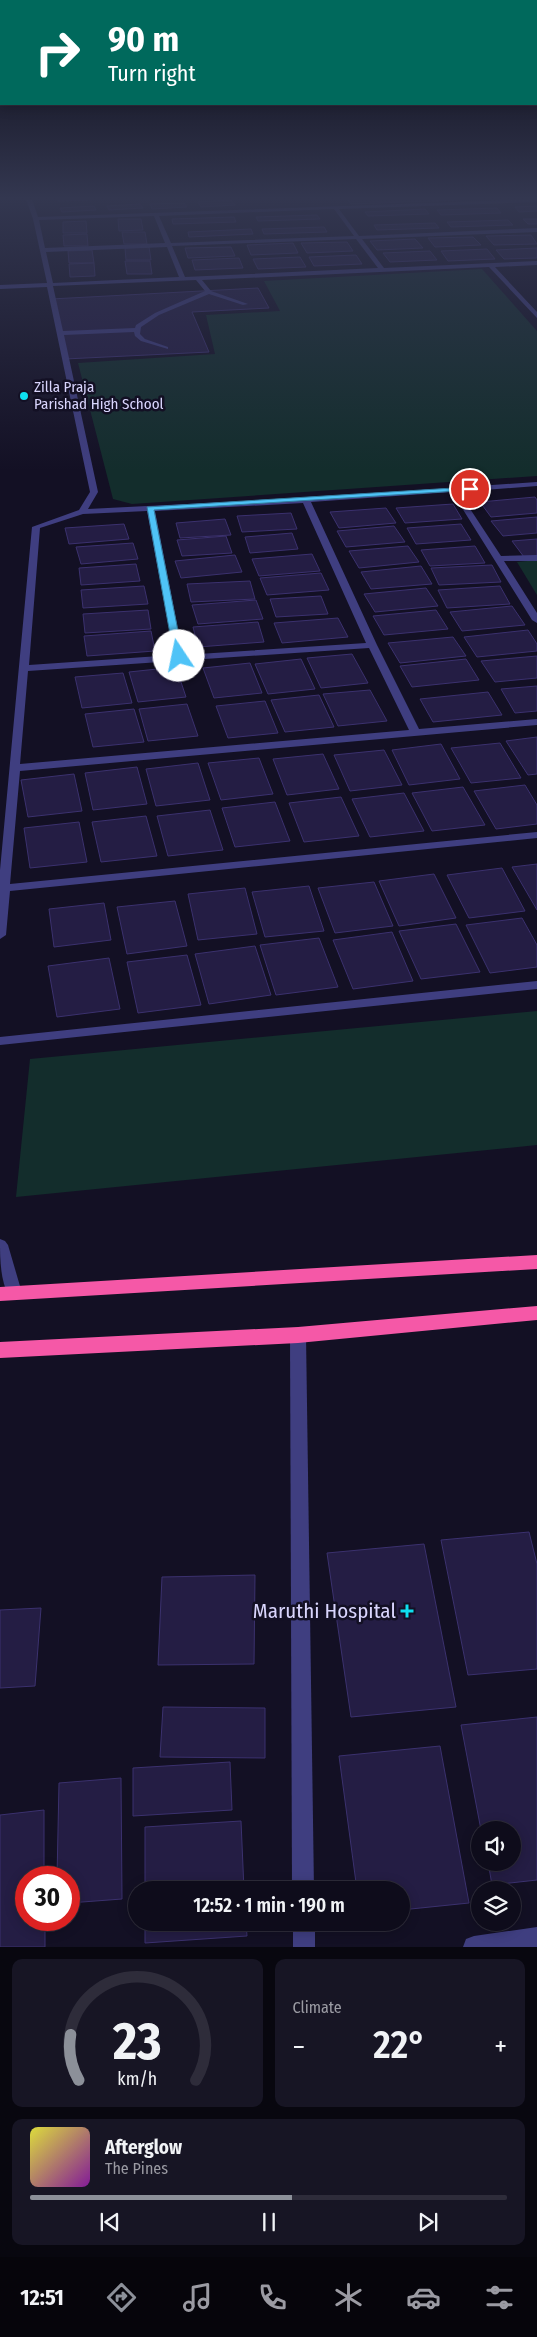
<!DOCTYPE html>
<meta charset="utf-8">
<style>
body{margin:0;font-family:"Fira Sans Condensed",sans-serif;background:#171524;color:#f1f3f6;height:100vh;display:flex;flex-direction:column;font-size:19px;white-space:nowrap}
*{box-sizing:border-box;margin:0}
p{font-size:16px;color:#9b9ba3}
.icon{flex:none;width:28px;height:28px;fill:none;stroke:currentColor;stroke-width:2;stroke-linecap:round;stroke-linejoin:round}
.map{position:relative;height:1947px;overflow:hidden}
.side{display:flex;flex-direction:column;gap:12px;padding:12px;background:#08070f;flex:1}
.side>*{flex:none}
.top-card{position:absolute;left:0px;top:0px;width:538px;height:105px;box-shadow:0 2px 12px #0003,0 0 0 1px #2e2c3a;background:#00695c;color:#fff;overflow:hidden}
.buttons{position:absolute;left:471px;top:1821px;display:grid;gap:10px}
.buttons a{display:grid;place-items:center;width:50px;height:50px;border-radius:50%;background:#0e0c1b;box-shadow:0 2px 12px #0003,0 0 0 1px #2e2c3a;font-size:25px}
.speed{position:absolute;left:15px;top:1866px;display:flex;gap:10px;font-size:25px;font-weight:700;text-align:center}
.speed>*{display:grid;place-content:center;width:65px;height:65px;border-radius:50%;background:#0e0c1b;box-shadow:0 2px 12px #0003,0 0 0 1px #2e2c3a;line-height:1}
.speed .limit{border:8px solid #d22;background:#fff;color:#111}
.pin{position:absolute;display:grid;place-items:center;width:42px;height:42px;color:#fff;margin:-21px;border:2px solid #fff;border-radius:50%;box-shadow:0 1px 5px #0007}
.me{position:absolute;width:55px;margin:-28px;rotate:349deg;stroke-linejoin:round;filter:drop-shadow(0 0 4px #0008)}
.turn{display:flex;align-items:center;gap:18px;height:105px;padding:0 25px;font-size:22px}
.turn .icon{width:65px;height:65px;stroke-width:2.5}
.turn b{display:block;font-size:35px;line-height:42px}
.big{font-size:38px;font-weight:600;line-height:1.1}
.side .tile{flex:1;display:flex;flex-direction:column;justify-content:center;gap:8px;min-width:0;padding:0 18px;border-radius:10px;background:#171524}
.side .dial{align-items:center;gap:0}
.dial svg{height:130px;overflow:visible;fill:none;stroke:#2e2c3a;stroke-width:7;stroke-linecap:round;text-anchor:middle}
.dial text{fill:#f1f3f6;stroke:none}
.song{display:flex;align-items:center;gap:15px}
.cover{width:60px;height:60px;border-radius:8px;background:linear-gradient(135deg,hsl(60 70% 55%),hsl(290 70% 35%))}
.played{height:5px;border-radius:2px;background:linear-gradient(90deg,#8c9099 55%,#2e2c3a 55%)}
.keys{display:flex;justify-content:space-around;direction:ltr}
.heat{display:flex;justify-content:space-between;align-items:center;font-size:28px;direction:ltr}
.side .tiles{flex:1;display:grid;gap:12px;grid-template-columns:1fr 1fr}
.tile:last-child{grid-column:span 2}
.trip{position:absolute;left:128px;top:1881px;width:282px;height:50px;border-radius:25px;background:#0e0c1b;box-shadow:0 2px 12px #0003,0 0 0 1px #2e2c3a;font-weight:600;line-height:50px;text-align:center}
.tab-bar{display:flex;height:80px;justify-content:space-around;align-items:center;background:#06050b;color:#9b9ba3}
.tab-bar .icon{width:35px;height:35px}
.tab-bar .active{color:#8c9099}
.tab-bar b{font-size:22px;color:#f1f3f6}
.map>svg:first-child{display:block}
</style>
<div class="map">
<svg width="537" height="1947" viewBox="0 0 537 1947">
<rect width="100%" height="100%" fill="#131024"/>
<g fill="#132d2c">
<path d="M482 269 537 331V476L132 504 113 499 78 363 215 354 206 315 280 311 264 281Z"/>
<path d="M537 560V595L517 562Z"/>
<path d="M537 1011V1145L16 1197 30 1059Z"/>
</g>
<g fill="#241d44" stroke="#3b316e">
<path d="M56 199H91V200L57 201Z"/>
<path d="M347 199H484L351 204Z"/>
<path d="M231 200 235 205 201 207 198 202Z"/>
<path d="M184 203 187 207 152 209 150 204Z"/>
<path d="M140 204 143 208 109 210 107 206Z"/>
<path d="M94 206 96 210 62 212 60 208Z"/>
<path d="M537 206V211L519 212 515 207Z"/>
<path d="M497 208 501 213 441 215 437 210Z"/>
<path d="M425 209 429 214 368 216 365 212Z"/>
<path d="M317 215 320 219 258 221 256 217Z"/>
<path d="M234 217 236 222 173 224 172 219Z"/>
<path d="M118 219H141L143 230 119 231Z"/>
<path d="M523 219H537V224H528Z"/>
<path d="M508 220 513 225 451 227 447 222Z"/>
<path d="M86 221 87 233H63V222Z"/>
<path d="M435 223 439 228 377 230 374 225Z"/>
<path d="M324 227 327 232 264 234 262 229Z"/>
<path d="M251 229 253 234 189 237 188 232Z"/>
<path d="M122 232H145L147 244H124Z"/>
<path d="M87 234 88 246H64L63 235Z"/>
<path d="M531 235 537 244 494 245 486 236Z"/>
<path d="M473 237 481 245 435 247 428 238Z"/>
<path d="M415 239 423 248 377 250 370 241Z"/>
<path d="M347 242 353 251 307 253 301 243Z"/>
<path d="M293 243 298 253 251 255 247 245Z"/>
<path d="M149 247 151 260H126L125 248Z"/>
<path d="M231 247 235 256 188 258 185 248Z"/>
<path d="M537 248V258L504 259 496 250Z"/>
<path d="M487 249 495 259 448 261 441 251Z"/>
<path d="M92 250 94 263H69L68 251Z"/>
<path d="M430 251 437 260 390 262 383 253Z"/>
<path d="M356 255 362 264 314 266 309 257Z"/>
<path d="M300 257 306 267 258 269 253 259Z"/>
<path d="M239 258 243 268 195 270 192 260Z"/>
<path d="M125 261H150L152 274H127Z"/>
<path d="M94 263 95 276 70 277 69 264Z"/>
<path d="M258 288 269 308 192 312 209 352 65 359 51 299Z"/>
<path d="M535 497 537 500V513L491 517 480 502Z"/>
<path d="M453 504 462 519 405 523 396 508Z"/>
<path d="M386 508 396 523 339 528 330 512Z"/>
<path d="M291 513 297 529 242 532 237 516Z"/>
<path d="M537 517V533L503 536 491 521Z"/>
<path d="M225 519 231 535 180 538 176 523Z"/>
<path d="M124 524 129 539 69 544 65 528Z"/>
<path d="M461 524 471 540 416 544 407 528Z"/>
<path d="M394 526 405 542 346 547 337 531Z"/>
<path d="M292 533 298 549 250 553 245 537Z"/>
<path d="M226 536 232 553 182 556 177 540Z"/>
<path d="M537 539V556L524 557 512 541Z"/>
<path d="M133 543 138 559 81 564 76 547Z"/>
<path d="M408 546 419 562 359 568 349 551Z"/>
<path d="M475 546 485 563 430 566 421 550Z"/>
<path d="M312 554 320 571 259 576 252 559Z"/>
<path d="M235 555 242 572 181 578 175 561Z"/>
<path d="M136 564 140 581 81 585 79 568Z"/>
<path d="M492 565 501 582 439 585 431 568Z"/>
<path d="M421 566 432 584 371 589 361 572Z"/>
<path d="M321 573 329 590 267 595 260 578Z"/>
<path d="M250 581 255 599 191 602 187 584Z"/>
<path d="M144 586 148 604 83 608 81 590Z"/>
<path d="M500 586 510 604 447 608 438 590Z"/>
<path d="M426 588 438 606 375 612 364 594Z"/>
<path d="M321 596 328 614 276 617 270 599Z"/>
<path d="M256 600 263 619 198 624 192 605Z"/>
<path d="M512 606 525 625 462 631 450 612Z"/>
<path d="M148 610 151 629 85 633 83 614Z"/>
<path d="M436 610 448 629 384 635 373 616Z"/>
<path d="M338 618 348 637 282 643 274 623Z"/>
<path d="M258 622 264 642 198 647 193 627Z"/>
<path d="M528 630 537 644V651L477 657 464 637Z"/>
<path d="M151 631 155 651 87 656 84 636Z"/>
<path d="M453 637 466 656 400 663 388 643Z"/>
<path d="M352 654 368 683 321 688 307 658Z"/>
<path d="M537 656V678L495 682 481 661Z"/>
<path d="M301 659 315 689 268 694 255 664Z"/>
<path d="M466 659 479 680 412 687 400 666Z"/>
<path d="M250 663 262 693 214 698 203 668Z"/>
<path d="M176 667 186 697 138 702 129 672Z"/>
<path d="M123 673 132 703 82 708 75 677Z"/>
<path d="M537 686V711L515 713 501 689Z"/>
<path d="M370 690 387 721 338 726 323 694Z"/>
<path d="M488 692 502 715 433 722 420 699Z"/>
<path d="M319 695 334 727 285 732 271 700Z"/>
<path d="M265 701 278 733 228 738 216 706Z"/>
<path d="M187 704 198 736 148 741 139 709Z"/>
<path d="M134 709 144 742 93 747 85 714Z"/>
<path d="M537 737V774L528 775 506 741Z"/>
<path d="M500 743 521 778 471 783 451 748Z"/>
<path d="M441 744 460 779 409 785 392 750Z"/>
<path d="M384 750 402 785 350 791 334 755Z"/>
<path d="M323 754 339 789 287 795 273 759Z"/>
<path d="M259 758 273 794 221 800 208 763Z"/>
<path d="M198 763 210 800 156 806 146 769Z"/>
<path d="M137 767 147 804 93 810 85 773Z"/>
<path d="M74 774 82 811 28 817 21 780Z"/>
<path d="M525 785 537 805V824L496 829 474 791Z"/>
<path d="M463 787 485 825 432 831 412 793Z"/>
<path d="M404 793 424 831 370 837 352 799Z"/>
<path d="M341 797 359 836 304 842 289 803Z"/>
<path d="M275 802 290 841 235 847 222 808Z"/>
<path d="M210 810 223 850 168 856 157 816Z"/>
<path d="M146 816 157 856 101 862 92 822Z"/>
<path d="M79 822 87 862 30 868 24 828Z"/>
<path d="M537 864V910L512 867Z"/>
<path d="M502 868 525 911 469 918 447 875Z"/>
<path d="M434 874 456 918 399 926 379 881Z"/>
<path d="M374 882 393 926 335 933 318 888Z"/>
<path d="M309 886 324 931 265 937 252 892Z"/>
<path d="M245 888 257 934 198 940 188 894Z"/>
<path d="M175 901 187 946 127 954 117 907Z"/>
<path d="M104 903 111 940 54 947 49 909Z"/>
<path d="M522 918 537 945V967L490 973 466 925Z"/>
<path d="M456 924 480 972 421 979 399 931Z"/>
<path d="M392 932 413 981 353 989 333 940Z"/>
<path d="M319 938 338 987 276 995 260 945Z"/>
<path d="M255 946 271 995 209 1004 195 954Z"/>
<path d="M187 955 201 1005 138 1013 127 962Z"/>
<path d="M109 958 120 1009 57 1017 48 966Z"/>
<path d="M529 1532 537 1564V1669L468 1675 441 1540Z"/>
<path d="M424 1544 456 1707 351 1717 327 1553Z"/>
<path d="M255 1575 254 1664 158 1665 162 1577Z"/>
<path d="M41 1608 35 1686 0 1688V1610Z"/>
<path d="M163 1707 265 1708V1758L160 1757Z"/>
<path d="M537 1717V1880L492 1885 488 1862H512V1830H481L461 1725Z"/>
<path d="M440 1746 469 1903 401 1910V1890H357L339 1756Z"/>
<path d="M230 1762 232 1810 133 1816V1768Z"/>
<path d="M121 1778 122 1899 69 1903V1878H57L59 1783Z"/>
<path d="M44 1810V1878H26V1920H45V1947H0V1815Z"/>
<path d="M241 1821 244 1890H145V1827Z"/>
<path d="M145 1922H246L247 1936 145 1943Z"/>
</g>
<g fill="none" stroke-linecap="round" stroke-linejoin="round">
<g fill="#3f3e80" fill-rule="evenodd">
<path d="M26 199H32L38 217 537 199V202L339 209 359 236 537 228V232L362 239 384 268 537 261V265L495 267 537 312V318L489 267 202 280 211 291 248 304 243 305 209 294 159 315 141 327 140 334 145 339 168 347V349L141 341 135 336 134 332 64 335 98 492 88 509 306 498 537 482V486L459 492 501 556 537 555V561H504L537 613V623L532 620 452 492 311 502 377 645 419 729 537 719V725L20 771 10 884 537 832V838L10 891 6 935 0 939V870L32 527 79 510 90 492 47 287 0 289V285L47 283 33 219ZM334 209 354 236 171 243 159 216ZM154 216 165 243 45 248 39 220ZM356 239 378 268 185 277 172 246ZM167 247 179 277 53 283 46 252ZM196 280 205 291 155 313 136 325 135 328 63 331 53 286ZM303 503 366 643 183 655 155 511ZM147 511 174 655 29 665 40 528 83 514ZM369 648 409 730 20 764 28 671Z"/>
<path d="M537 981V989L0 1045V1037Z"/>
<path d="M0 1239 5 1241 8 1245 22 1293 19 1297 14 1299 9 1297C0 1279 0 1259 0 1239Z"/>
<path d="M298 1329 304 1331 306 1335 314 1890H292L290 1335 292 1331Z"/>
<rect x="293" y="1922" width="22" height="25"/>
<path d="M537 1927V1947H463L466 1939 474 1936Z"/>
</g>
<g fill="#f558a7" fill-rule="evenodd">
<path d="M537 1255V1269L0 1301V1287Z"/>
<path d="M537 1306V1320L298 1343 0 1358V1342L298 1327Z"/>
</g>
</g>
<linearGradient id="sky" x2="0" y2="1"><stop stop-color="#0a0914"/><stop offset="0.42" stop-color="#333750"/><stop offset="1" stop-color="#333750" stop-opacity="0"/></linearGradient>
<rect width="537" height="471" fill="url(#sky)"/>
<path fill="#4fc3f7" stroke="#337fa1" d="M470 487 474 489 473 490 154 510 183 656 179 659 174 656 147 507Z"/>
<g fill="#0edfef" stroke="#131024" stroke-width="2">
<circle cx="24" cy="396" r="5"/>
<path d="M404.5 1603.5h5v5h5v5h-5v5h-5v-5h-5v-5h5z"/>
</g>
<g text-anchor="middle" stroke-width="5" stroke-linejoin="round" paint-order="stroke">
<g font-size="15" fill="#d9d5fd" stroke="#131024" text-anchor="start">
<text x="34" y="392">Zilla Praja<tspan x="34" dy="17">Parishad High School</tspan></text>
</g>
<g font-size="21" fill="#d9d5fd" stroke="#131024" text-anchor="end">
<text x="396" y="1618">Maruthi Hospital</text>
</g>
</g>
</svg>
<div class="buttons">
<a><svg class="icon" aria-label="sound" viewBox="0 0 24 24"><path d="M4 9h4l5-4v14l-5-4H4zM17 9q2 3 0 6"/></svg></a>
<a><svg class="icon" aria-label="layers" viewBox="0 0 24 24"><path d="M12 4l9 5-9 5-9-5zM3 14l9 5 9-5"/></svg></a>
</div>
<div class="speed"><div class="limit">30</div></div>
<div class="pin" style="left:470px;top:489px;background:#d93025"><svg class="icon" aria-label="arrive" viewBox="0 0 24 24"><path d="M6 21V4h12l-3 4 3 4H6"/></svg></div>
<svg class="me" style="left:179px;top:656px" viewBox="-20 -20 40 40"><circle r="19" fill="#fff"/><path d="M0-13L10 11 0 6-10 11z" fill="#4fc3f7"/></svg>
<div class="trip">12:52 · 1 min · 190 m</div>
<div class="top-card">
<div class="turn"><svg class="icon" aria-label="right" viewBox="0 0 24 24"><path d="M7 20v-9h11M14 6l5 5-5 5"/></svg><div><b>90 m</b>Turn right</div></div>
</div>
</div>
<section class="side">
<div class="tiles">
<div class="tile dial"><svg viewBox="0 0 100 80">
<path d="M14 69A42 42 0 1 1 86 69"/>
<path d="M14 69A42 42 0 0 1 9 41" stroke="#8c9099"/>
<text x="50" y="56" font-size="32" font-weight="700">23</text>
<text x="50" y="72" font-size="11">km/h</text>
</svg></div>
<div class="tile"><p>Climate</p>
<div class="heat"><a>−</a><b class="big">22°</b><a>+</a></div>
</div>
<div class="tile">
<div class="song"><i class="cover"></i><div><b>Afterglow</b><p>The Pines</p></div></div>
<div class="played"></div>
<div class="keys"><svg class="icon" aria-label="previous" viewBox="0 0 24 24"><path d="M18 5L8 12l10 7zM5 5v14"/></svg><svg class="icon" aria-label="pause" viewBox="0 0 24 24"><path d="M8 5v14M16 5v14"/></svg><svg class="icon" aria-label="next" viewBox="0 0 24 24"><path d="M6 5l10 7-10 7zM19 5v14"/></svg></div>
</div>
</div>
</section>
<nav class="tab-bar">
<b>12:51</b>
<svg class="icon active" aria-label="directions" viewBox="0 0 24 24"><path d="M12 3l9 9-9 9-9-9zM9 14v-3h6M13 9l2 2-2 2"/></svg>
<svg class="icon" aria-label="music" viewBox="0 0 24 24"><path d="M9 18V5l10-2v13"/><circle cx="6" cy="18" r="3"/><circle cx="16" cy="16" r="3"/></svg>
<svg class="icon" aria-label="phone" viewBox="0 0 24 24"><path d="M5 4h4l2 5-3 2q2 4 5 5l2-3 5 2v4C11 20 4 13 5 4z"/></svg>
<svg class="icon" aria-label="climate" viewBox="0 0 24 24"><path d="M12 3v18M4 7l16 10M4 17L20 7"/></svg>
<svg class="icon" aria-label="car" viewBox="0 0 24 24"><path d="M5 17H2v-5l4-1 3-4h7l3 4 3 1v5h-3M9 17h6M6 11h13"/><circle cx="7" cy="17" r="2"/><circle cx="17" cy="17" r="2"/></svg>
<svg class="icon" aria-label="filters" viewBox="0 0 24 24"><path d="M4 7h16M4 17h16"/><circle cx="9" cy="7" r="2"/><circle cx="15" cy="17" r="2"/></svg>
</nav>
